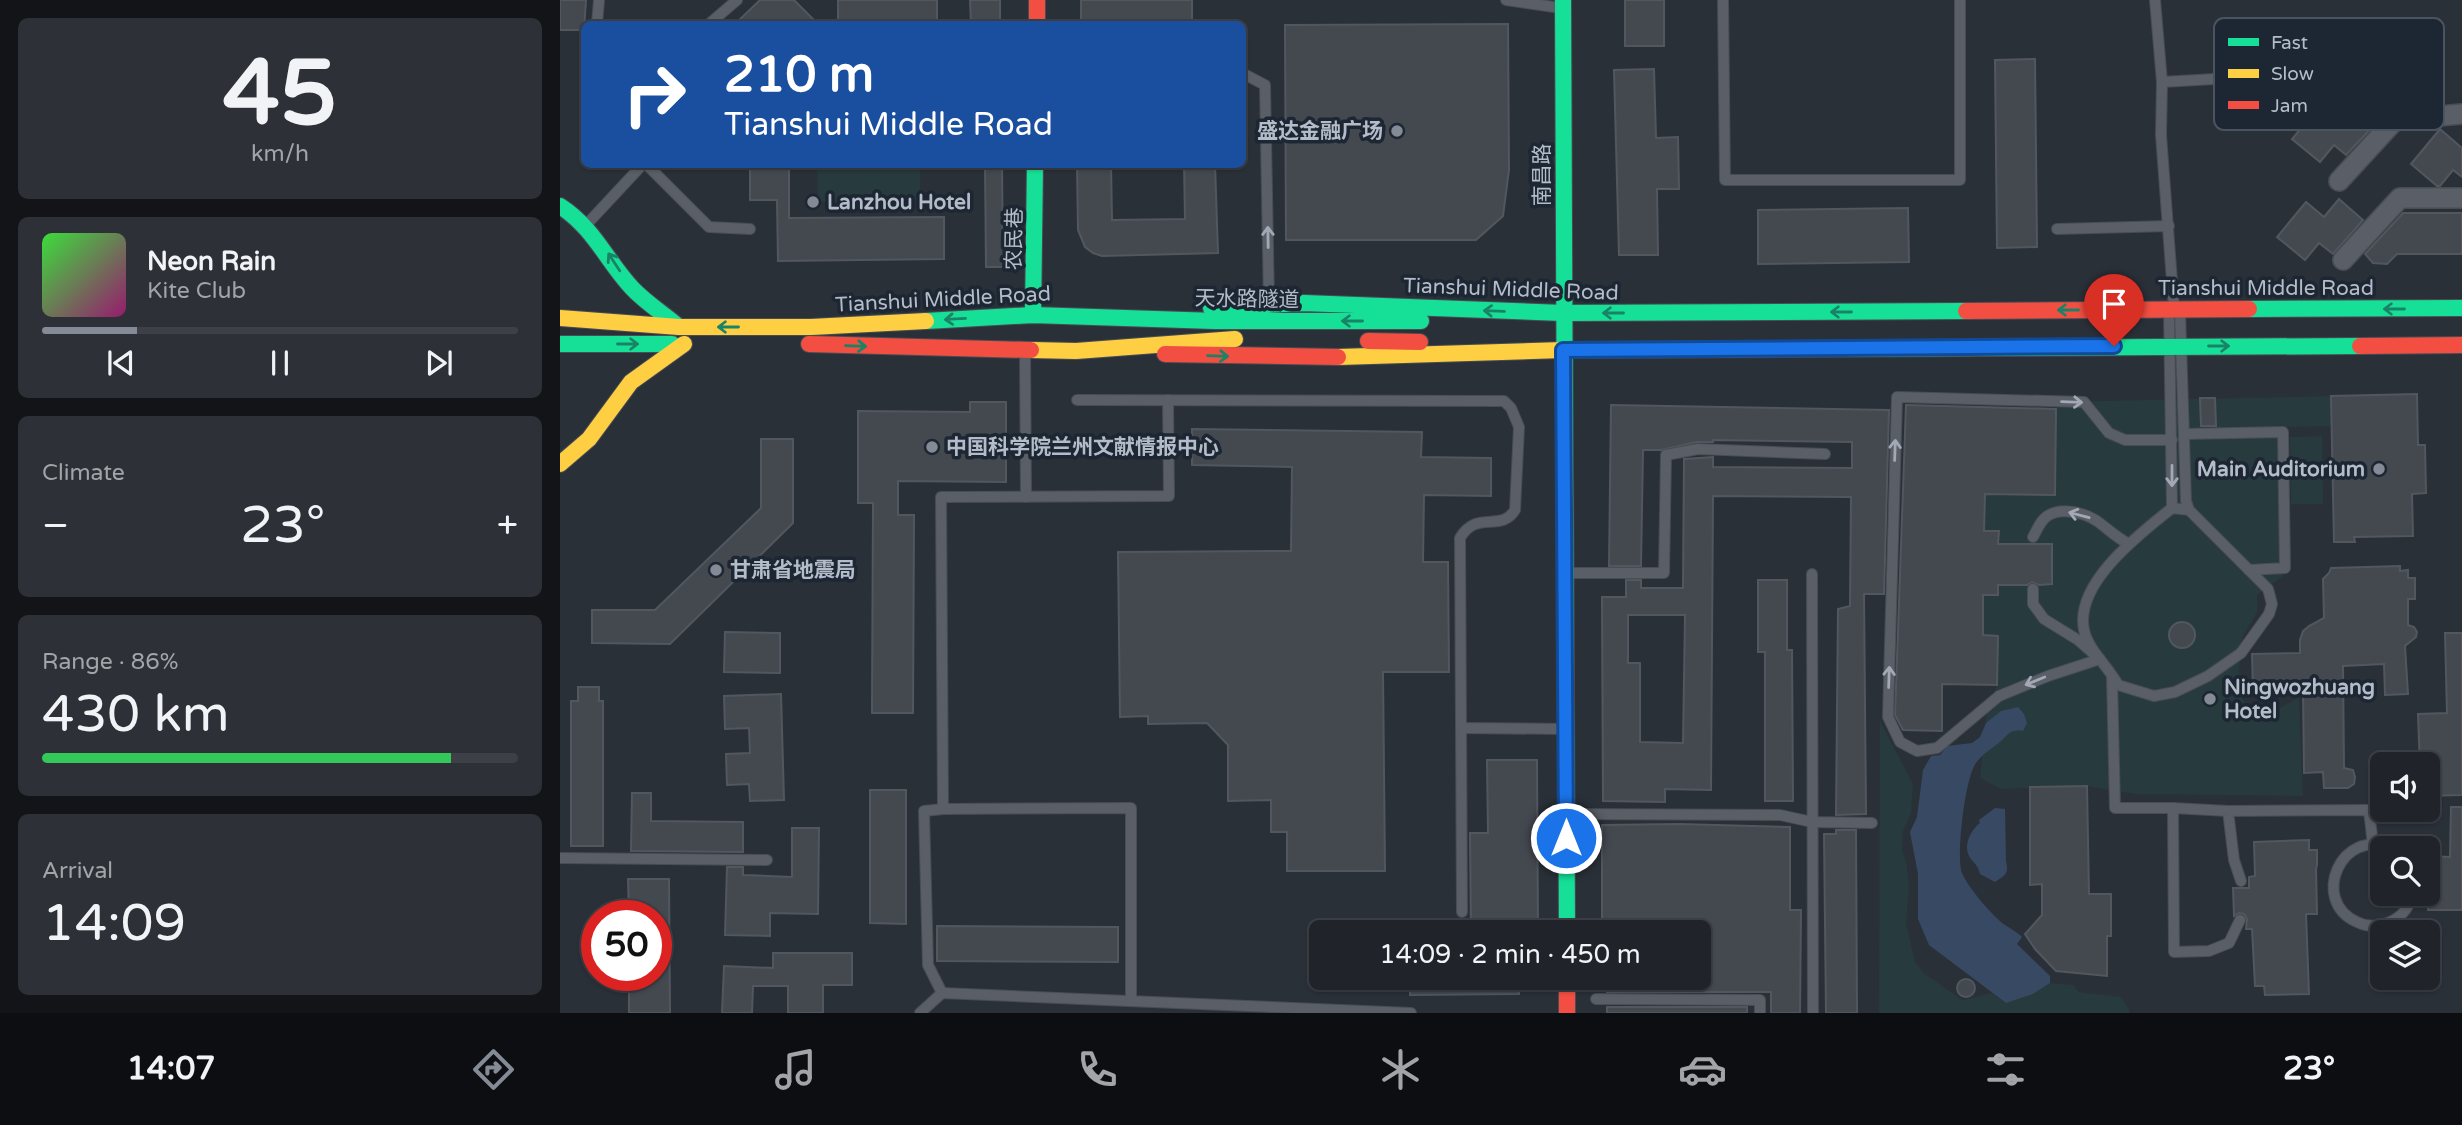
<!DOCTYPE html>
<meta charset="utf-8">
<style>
body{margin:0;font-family:"Varela Round","Noto Sans SC",sans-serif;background:#2d3036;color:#f1f3f6;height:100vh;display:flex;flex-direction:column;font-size:26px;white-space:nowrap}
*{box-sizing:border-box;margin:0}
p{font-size:23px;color:#a2a4a8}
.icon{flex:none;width:38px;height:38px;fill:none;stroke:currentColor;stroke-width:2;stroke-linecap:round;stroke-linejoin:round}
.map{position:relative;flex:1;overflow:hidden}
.sheet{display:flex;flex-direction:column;gap:18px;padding:18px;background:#121417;width:560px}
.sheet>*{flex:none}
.guide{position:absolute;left:21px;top:21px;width:665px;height:147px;border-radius:10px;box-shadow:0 2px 5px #0004,0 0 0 2px #3d4147;background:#1a4fa0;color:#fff;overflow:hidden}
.buttons{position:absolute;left:1810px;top:752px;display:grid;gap:14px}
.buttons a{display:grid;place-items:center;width:70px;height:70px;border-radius:10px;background:#20242a;box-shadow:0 2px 5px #0004,0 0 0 2px #3d4147;font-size:35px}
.speed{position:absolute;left:21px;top:900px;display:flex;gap:14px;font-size:35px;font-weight:700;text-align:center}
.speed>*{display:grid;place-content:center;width:91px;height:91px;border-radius:50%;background:#20242a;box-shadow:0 2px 5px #0004,0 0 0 2px #3d4147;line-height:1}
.speed .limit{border:10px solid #d22;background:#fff;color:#111}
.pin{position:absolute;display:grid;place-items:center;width:60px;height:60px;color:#fff;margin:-72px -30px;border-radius:50% 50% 50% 0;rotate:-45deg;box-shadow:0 0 7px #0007}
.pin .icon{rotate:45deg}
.me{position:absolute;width:77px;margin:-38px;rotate:0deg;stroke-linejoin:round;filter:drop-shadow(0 0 5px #0008)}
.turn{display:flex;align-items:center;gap:24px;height:147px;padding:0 28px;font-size:32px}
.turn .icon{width:91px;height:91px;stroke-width:2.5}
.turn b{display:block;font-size:49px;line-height:60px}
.big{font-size:52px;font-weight:600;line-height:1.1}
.sheet .tile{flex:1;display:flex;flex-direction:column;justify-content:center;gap:10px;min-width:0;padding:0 24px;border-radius:10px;background:#2d3036}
.sheet .dial{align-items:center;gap:0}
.dial b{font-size:91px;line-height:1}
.song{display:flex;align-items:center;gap:21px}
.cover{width:84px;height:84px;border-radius:10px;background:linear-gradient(135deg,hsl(120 70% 55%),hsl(320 70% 35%))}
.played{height:7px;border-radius:4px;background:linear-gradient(90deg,#848b96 20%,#3d4147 20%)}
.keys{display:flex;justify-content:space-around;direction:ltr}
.heat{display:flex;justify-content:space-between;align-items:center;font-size:38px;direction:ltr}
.charge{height:10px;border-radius:5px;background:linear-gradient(90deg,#34c759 86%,#3d4147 0)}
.trip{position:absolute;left:749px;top:920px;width:402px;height:70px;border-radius:10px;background:#20242a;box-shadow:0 2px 5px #0004,0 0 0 2px #3d4147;font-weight:600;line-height:70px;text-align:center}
.menu{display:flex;height:112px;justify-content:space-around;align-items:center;background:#0d0e11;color:#a2a4a8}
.menu .icon{width:49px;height:49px}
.menu .active{color:#848b96}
.menu b{font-size:32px;color:#f1f3f6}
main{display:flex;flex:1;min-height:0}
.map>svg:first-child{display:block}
</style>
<main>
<section class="sheet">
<div class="tile dial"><b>45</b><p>km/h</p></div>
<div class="tile">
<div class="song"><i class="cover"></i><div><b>Neon Rain</b><p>Kite Club</p></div></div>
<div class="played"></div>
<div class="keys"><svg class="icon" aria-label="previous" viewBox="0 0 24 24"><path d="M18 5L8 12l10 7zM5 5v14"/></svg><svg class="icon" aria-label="pause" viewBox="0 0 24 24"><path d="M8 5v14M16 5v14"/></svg><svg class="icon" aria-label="next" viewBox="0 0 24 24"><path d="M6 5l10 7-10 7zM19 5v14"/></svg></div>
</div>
<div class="tile"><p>Climate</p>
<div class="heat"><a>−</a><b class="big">23°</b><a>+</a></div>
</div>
<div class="tile"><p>Range · 86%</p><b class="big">430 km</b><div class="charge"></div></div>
<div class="tile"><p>Arrival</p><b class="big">14:09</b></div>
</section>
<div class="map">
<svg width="1902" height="1013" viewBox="0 0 1902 1013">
<rect width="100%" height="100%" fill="#2a3038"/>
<g fill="#273a3e">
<path d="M257 165H360V200L258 202Z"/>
<path d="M1771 396V426L1720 427 1723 576 1697 595V612L1683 636 1679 670 1682 699C1707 722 1714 709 1739 698L1743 796 1576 794 1527 786 1441 789 1420 778 1427 712 1437 685V636L1423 635V595H1438V578L1453 585 1492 584 1491 544H1452L1438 553 1439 531H1424L1425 494 1495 495 1496 402Z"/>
<path d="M1762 436 1763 504H1731L1730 437Z"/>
<path d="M1320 721 1353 784 1351 813 1343 831 1342 850 1347 866 1349 887 1346 923 1355 962 1365 974 1402 1000 1432 993 1446 1003 1473 994 1490 983 1513 985 1519 992 1561 997 1570 1011 1569 1013H1319Z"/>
</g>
<g fill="#384963">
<path d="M1458 707 1464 714 1467 723 1463 731C1450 729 1449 734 1440 742 1432 749 1423 753 1416 763 1405 778 1397 850 1401 870 1404 883 1433 917 1445 925 1451 929 1457 932 1462 937L1457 944 1490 976V983L1473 994 1446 1003 1369 945 1358 919V874L1350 832 1357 817 1363 770 1371 756 1380 755 1387 746 1412 743 1420 737 1426 723 1441 711Z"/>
<path d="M1435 808 1445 809 1446 861C1449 873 1446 875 1435 882L1420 874C1418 866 1416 865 1411 859 1402 847 1410 831 1420 823L1419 820Z"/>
</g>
<g fill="#444950" stroke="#52575f" stroke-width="2" fill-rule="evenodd">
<path d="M0 0H26L24 30H0Z"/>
<path d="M200 0H234L258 24H175Z"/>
<rect x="278" y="0" width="99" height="24"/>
<path d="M410 0H440V24H411Z"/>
<rect x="521" y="0" width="111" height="24"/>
<rect x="1065" y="0" width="39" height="46"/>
<path d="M948 24 949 170 943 216 916 240H726L725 25Z"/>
<path d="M1475 59 1477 247 1437 248 1435 60Z"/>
<path d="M1094 69 1096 138 1118 137 1119 189H1097L1098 255H1059L1054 70Z"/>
<path d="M1794 101 1818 121 1786 155 1774 145 1760 162 1732 139 1761 104 1779 120Z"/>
<path d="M1880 129 1902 148V177L1893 170 1880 186H1877L1851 164Z"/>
<path d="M190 164H229V218L384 217V259L218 261 217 200H190Z"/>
<path d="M425 164H442L443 267H426Z"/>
<path d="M517 164H551L552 220 625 219 624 164H655L658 253 542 256 533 253 525 247 518 230Z"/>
<path d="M1779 199 1803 220 1773 254 1759 243 1745 260 1717 237 1746 202 1764 217Z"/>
<path d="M1348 208 1349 262 1198 264V210Z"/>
<path d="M1843 213H1902V254H1837L1827 264 1813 263 1805 254Z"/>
<path d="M1857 394 1858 445H1865L1866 493 1852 494 1853 536 1794 537 1795 542H1774L1771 396Z"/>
<path d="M1640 398H1655L1656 426H1641Z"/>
<path d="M410 402H446V482L338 481V515H354L353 713H312L313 503H298V411L410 412Z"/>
<path d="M1051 405 1329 410 1324 594H1304L1306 814 1276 815 1278 609 1290 606 1291 497 1153 496 1151 790 1105 789V802L1043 801 1042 597H1066V580H1081V588H1123L1124 459 1153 457V467L1292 468V442L1153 440V442H1137L1101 450H1083L1081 566H1049ZM1068 615H1125L1123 743 1080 742V663H1068Z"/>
<path d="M1346 405 1496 409 1495 495 1425 494 1424 531H1439L1438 544H1492V584L1479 585 1472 582 1467 585H1438V595H1423V635L1438 636 1437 685 1382 684V731L1343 730 1335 715Z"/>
<path d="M632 429 862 432 861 457 931 458V496L864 495 863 562H888L889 672H823L825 871H727V832H711V800L668 801V745L647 723 588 724V716L560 717 558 552 731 551 732 467 632 465Z"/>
<path d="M201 439H233V523L110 644 32 643V610H95L201 508Z"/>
<path d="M1840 566V571L1848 570V578H1855V599H1848V625L1854 627 1857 632 1856 637 1845 646 1848 694 1825 695 1824 664 1783 666 1784 768 1793 770 1795 777 1794 784 1788 788H1764L1763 772 1744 773 1743 689 1693 690 1692 654 1740 653V640L1743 631 1749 626 1764 618 1763 579 1769 573 1771 568Z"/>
<path d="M1198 580H1227V650H1232L1233 801H1205V652H1198Z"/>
<circle cx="1622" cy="635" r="13"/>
<path d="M165 632 220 633V673L164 672Z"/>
<path d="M1885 633H1902V795L1867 796V765H1860L1858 714 1887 713Z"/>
<path d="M18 687H39V701H43V846H11V701H18Z"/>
<path d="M221 694 224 800 190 801 189 784 167 785 166 754 190 753 189 728 165 729 164 696Z"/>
<path d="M927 760H977L978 933H911L910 833H928Z"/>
<path d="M1527 786 1529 894H1551V936H1547V976L1496 971 1475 949 1465 934 1482 915V884L1470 885V787Z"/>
<path d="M310 790H346V924L310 923Z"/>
<path d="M72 793H91V821L183 822V852L71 851Z"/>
<path d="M1891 807H1902V910H1868L1869 856 1890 857Z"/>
<path d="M1119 824 1230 827V910H1241L1240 1013H1211V992H1047V978H1139V933H1042V825Z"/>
<path d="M232 828H259L258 914 210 913V936L165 935 167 867H183V875L232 877Z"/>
<path d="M1276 830H1296L1297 1013H1266L1264 834H1276Z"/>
<path d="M1749 840V850H1757V865L1756 869 1757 914H1746L1749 994 1705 995 1704 986H1695L1692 929H1686L1687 919 1684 914 1679 913 1674 916 1673 888H1689V877L1695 876 1694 842Z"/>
<path d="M68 879H109L110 1013H69V975H96V915H69Z"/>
<path d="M377 926 558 927V962L377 961Z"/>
<path d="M213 953H292V985H263V1013H228V986H193L192 1013H162L164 966 213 968Z"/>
<path d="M850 978H959V994L850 995Z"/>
<circle cx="1406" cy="988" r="9"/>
<rect x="1047" y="1007" width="140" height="6"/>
</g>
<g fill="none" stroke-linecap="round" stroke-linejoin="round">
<defs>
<g id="lane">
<path d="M946 0 1001 8"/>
<path d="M1163 0 1165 180H1400V0"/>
<path d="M1595 0 1602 82 1724 75 1827 62 1840 52 1846 32"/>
<path d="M37 24 39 0"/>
<path d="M149 24 177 0"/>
<path d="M682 73 705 85 709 304"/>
<path d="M1602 82 1601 135 1614 308"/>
<path d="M86 164 149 227 190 229"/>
<path d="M28 223 83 164"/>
<path d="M1497 229 1609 226"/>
<path d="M1609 310 1612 508"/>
<path d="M1620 312 1626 501 1629 510"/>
<path d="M465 352 466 497"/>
<path d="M517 400 944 401 951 408 959 427 955 510C941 533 917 509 900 538L902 912"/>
<path d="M1625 434 1723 432 1725 568 1689 570"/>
<path d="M1612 508 1629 510 1708 589 1712 604 1709 614 1681 653 1648 676 1615 692 1594 696 1558 685C1549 667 1528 650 1524 630 1514 583 1581 533 1612 508Z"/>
<path d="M1473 537C1477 530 1481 519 1489 515 1502 507 1525 513 1537 521 1548 529 1557 538 1569 544"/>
<path d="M1008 573H1104L1106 455 1138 449 1265 454"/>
<path d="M1252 574 1253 1013"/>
<path d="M1473 589V604L1484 619 1518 640 1534 654"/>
<path d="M1540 659 1488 676 1439 696 1377 748 1357 751 1340 742 1328 717 1337 397 1524 402 1549 433 1565 440H1612"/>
<path d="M1552 677 1555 808H1613L1614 952 1649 951 1669 943 1680 920"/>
<path d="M901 728 1005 729"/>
<path d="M1613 808 1668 811 1674 860 1681 881"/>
<path d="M1668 811 1809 810 1813 845"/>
<path d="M1008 814 1220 815 1252 822 1312 823"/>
<path d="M1830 849C1782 826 1749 901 1797 922 1805 926 1815 927 1824 924 1839 920 1849 909 1853 894"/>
<path d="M0 858 207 860"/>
<path d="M382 993 368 965 364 811 383 809"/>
<path d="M1036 999 1200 1000V1013"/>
<path d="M571 1000V808L383 809 381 497 609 496 608 400"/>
<path d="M360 1013 382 993 851 1013"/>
</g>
<g id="street">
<path d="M1779 181 1835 120 1902 114"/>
<path d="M1783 260 1840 198H1902"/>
</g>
<g id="fast">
<path d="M1003 0 1007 933"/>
<path d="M0 206C34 228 46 260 72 288 86 303 104 314 119 327"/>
<path d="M651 308 744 303 1003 313 1406 311"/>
<path d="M1689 309 1902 308"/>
<path d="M473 315 475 164"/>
<path d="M366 321 473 315 655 321H861"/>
<path d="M0 344H112"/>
<path d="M1220 349 1800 346"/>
</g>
<g id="slow">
<path d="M0 318 119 327H251L366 321"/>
<path d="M471 350 516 351 675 339"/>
<path d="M778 357 1003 350 1220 349"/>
<path d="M0 464 29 439 71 382 124 344"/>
</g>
<g id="jam">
<path d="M477 0V24"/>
<path d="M1406 311 1689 309"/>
<path d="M808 341 860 342"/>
<path d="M249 344 471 350"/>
<path d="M1800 346 1902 345"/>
<path d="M605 354 778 357"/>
<path d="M1007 978V1013"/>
</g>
</defs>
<use href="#lane" stroke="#484c53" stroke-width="12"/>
<use href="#street" stroke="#484c53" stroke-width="22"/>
<use href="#fast" stroke="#484c53" stroke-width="18"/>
<use href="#slow" stroke="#484c53" stroke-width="18"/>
<use href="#jam" stroke="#484c53" stroke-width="18"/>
<use href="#lane" stroke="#5a5e66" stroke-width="10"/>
<use href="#street" stroke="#5a5e66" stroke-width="19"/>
<use href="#fast" stroke="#16e098" stroke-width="16"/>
<use href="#slow" stroke="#ffcf43" stroke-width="16"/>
<use href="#jam" stroke="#f24e42" stroke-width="16"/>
</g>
<defs><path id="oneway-shaft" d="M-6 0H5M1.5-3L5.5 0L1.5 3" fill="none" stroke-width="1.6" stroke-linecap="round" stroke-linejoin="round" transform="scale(1.75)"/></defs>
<g stroke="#a2a9b5">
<use href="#oneway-shaft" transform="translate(708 237) rotate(-91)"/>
<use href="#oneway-shaft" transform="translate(1512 402) rotate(2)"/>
<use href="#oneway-shaft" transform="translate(1335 450) rotate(-88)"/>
<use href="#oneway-shaft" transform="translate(1612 476) rotate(90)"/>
<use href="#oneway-shaft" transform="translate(1519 515) rotate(-165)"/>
<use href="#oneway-shaft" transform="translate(1329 677) rotate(-88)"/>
<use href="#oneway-shaft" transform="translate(1475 681) rotate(158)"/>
</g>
<g stroke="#1a8366">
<use href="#oneway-shaft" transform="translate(54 262) rotate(-123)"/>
<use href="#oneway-shaft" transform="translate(1834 309) rotate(-180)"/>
<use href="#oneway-shaft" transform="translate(1508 310) rotate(180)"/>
<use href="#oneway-shaft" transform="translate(934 311) rotate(-178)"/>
<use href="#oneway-shaft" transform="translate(1281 312) rotate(180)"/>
<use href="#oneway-shaft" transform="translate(1053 313) rotate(180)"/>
<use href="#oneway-shaft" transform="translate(395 319) rotate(177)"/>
<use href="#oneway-shaft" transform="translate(792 321) rotate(-180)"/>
<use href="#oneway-shaft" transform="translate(168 327) rotate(-180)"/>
<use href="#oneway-shaft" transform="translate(68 344)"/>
<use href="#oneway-shaft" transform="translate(296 346) rotate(2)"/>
<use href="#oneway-shaft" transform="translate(1659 346)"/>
<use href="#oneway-shaft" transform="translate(658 356) rotate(2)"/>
</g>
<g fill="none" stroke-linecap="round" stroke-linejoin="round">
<defs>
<path id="route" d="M1006 838 1003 350 1554 346"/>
</defs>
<use href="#route" stroke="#114b97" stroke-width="18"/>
<use href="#route" stroke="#1a73e8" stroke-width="12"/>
</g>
<g fill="#848b96" stroke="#1d2633" stroke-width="2.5">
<circle cx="837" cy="131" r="7"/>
<circle cx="253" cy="202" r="7"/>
<circle cx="372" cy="447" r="7"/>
<circle cx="1819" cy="469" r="7"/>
<circle cx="156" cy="570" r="7"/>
<circle cx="1650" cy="699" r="7"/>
</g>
<g text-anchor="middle" stroke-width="7" stroke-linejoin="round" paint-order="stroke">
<g font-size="21" font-weight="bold" fill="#b4bcc9" stroke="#1d2633" text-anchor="start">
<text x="823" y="138" text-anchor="end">盛达金融广场</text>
<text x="267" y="209">Lanzhou Hotel</text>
<text x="386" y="454">中国科学院兰州文献情报中心</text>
<text x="1805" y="476" text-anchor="end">Main Auditorium</text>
<text x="170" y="577">甘肃省地震局</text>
<text x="1664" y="694">Ningwozhuang<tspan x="1664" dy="24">Hotel</tspan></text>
</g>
<g font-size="21" fill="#b4bcc9" stroke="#1d2633">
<text transform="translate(982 175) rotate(-90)" y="7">南昌路</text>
<text transform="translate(454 239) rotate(-89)" y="7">农民巷</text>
<text x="1706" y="295">Tianshui Middle Road</text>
<text transform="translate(951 289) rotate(2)" y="7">Tianshui Middle Road</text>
<text transform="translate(383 299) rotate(-3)" y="7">Tianshui Middle Road</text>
<text transform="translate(687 299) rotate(1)" y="7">天水路隧道</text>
</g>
</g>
<rect x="1654" y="18" width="230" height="112" rx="10" fill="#1d2633" stroke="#4a5360" stroke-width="2"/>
<rect x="1668" y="38" width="31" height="8" fill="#16e098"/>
<rect x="1668" y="69" width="31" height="9" fill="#ffcf43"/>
<rect x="1668" y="101" width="31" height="8" fill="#f24e42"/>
<g font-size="19" fill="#b4bcc9">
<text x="1711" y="49">Fast</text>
<text x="1711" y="80">Slow</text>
<text x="1711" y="112">Jam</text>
</g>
</svg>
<div class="buttons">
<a><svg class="icon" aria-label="sound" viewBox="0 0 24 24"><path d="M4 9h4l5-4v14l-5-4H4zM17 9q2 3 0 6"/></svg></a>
<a><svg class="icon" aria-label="search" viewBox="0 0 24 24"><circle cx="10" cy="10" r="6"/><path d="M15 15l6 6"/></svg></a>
<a><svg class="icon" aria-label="layers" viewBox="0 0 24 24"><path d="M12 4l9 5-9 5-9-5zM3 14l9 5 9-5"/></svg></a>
</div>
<div class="speed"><div class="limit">50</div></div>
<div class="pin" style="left:1554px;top:346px;background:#d93025"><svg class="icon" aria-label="arrive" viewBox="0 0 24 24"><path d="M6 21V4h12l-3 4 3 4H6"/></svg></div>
<svg class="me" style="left:1006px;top:838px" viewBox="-20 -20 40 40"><circle r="17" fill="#1a73e8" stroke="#fff" stroke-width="3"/><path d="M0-11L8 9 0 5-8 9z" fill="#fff"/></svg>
<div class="trip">14:09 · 2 min · 450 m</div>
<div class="guide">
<div class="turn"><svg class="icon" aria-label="right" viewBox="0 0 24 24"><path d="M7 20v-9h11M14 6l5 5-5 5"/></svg><div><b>210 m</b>Tianshui Middle Road</div></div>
</div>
</div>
</main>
<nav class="menu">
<b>14:07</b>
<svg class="icon active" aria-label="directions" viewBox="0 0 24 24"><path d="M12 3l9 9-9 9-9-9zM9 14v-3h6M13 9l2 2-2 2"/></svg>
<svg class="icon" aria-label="music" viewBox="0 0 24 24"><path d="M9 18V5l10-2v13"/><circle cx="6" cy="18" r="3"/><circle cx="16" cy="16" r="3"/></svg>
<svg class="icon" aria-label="phone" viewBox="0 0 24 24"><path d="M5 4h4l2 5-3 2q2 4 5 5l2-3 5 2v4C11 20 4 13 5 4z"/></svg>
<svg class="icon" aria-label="climate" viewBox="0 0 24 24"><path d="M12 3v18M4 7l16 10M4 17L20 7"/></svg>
<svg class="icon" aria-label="car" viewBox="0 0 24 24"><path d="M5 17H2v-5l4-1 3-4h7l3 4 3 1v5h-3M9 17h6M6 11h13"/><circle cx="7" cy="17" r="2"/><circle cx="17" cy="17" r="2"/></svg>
<svg class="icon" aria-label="filters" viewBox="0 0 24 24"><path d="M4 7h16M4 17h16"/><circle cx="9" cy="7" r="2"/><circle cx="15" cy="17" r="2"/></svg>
<b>23°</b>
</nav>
